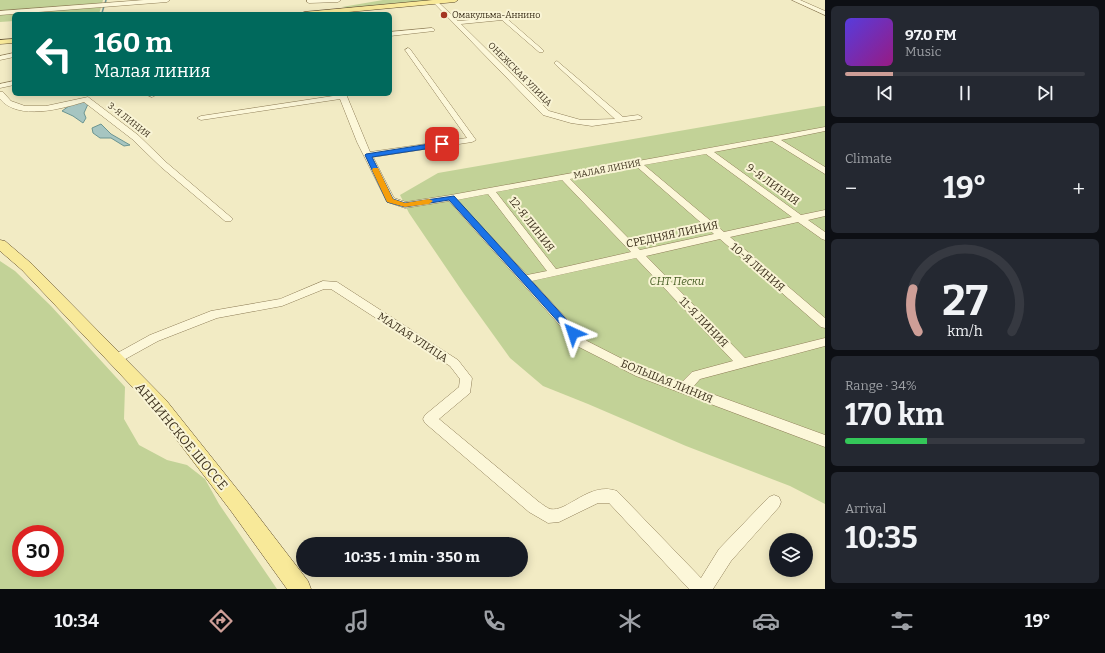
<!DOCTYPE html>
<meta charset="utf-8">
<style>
body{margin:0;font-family:Bitter,serif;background:#242831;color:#f1f3f6;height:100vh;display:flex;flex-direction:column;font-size:15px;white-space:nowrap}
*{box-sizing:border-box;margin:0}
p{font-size:13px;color:#9ea1a6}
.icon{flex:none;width:22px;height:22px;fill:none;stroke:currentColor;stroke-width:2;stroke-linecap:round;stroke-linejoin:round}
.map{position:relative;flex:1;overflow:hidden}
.drawer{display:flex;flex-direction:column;gap:6px;padding:6px;background:#0d0f14;width:280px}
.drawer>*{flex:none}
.guide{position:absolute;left:12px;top:12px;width:380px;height:84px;border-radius:6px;box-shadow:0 2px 10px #0003;background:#00695c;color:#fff;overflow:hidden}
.tools{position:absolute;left:769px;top:533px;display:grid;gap:8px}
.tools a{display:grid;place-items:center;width:44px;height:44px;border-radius:50%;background:#171b24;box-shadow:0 2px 10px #0003;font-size:20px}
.speed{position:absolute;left:12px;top:525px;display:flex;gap:8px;font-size:20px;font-weight:700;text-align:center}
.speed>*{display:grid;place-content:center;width:52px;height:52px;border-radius:50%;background:#171b24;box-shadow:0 2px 10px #0003;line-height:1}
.speed .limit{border:6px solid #d22;background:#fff;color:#111}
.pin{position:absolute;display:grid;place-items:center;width:34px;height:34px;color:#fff;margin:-17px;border-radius:8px;box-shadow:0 2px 6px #0006}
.me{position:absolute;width:44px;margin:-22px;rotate:318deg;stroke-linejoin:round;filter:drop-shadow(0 0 3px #0008)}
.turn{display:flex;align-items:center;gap:14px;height:84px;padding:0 16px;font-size:18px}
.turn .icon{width:52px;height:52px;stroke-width:2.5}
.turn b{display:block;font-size:28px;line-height:34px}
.big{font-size:30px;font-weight:700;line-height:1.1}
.drawer .card{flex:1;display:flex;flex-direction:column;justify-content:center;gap:6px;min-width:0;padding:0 14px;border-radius:6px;background:#242831}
.drawer .dial{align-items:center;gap:0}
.dial svg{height:104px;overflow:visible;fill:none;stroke:#363941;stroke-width:7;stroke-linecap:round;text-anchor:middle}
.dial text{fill:#f1f3f6;stroke:none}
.song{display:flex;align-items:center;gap:12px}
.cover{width:48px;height:48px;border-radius:6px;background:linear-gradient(135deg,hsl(250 70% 55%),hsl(310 70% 35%))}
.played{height:4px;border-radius:2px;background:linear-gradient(90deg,#ce9e97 20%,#363941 20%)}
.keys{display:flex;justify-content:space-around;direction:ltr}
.heat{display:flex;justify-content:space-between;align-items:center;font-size:22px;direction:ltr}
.charge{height:6px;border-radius:3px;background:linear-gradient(90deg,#34c759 34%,#363941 0)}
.trip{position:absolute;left:296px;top:537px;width:232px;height:40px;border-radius:20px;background:#171b24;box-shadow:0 2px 10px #0003;font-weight:700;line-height:40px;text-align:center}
.dock{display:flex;height:64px;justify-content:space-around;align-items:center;background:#090b0e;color:#9ea1a6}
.dock .icon{width:28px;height:28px}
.dock .active{color:#ce9e97}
.dock b{font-size:18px;color:#f1f3f6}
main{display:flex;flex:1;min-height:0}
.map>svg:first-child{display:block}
</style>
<main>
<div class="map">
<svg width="825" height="589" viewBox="0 0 825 589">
<rect width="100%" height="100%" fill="#f2ebc4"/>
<g fill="#c2d297" fill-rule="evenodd">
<path d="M0 0H103L99 14H14V21L0 22Z"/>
<path d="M383 0H434L347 8 342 7Z"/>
<path d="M823 106H825V504L790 486 686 446 588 404 543 386 510 358 464 294 409 213 400 195 438 173Z"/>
<path d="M0 261 15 271 51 306 125 387 124 419 139 445 167 460 187 465 205 479 219 504 277 589H0ZM21 534H55V568H21Z"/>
</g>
<g fill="#a6c5c1" stroke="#6c9591">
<path d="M83 101 88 104 84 113 86 118 83 123 73 116 62 111 69 106Z"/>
<path d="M101 124 111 134 130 145 124 146 111 138H100L93 133 92 128Z"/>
</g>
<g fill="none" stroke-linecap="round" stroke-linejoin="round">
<g stroke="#6c9591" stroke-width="1.5">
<path d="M105 4 106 0"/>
<path d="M102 13 104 6"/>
</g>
<defs>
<g id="minor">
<path d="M144 0H170L167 2 0 15V11Z"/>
<path d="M307 0H341L338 2 309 3 307 2Z"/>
<path d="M436 0 458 21 505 17 543 50V52H539L502 20 461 24 549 111 581 120 615 119 555 64V62L557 61 623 117 638 115 642 117 641 119 592 126 571 123 543 115 434 3 433 2Z"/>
<path d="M792 0H800L825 11V15Z"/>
<path d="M432 28 435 30 434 31 390 36V32Z"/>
<path d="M408 48 410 49 476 140 472 142 373 157 394 198 406 202 451 195 825 127V131L781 140 825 167V174L772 141 714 152 801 215 825 210V216L808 220 825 232V240L822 239 798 222 730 237 825 318V328L821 327 720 239 646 256 745 358 825 338V346L700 379 693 387 825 435V447L636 376 579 347 449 201 405 208 387 202 357 142 340 99 201 120 197 118 201 116 346 94 370 152 467 138 405 50ZM706 154 792 217 724 232 644 165ZM636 166 714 234 640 250 570 179ZM562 180 631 252 556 269 496 192ZM488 194 547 271 527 275 457 200ZM636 258 733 361 692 372 681 383 644 370 587 341 532 281Z"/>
<path d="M14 53V57L0 60V56Z"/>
<path d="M14 81V85L0 88V84Z"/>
<path d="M0 92H3L11 101 25 106H46L88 97 138 135 167 163 233 219 231 221H225L161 167 132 139 84 102C61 109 18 121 0 99Z"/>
<path d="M145 94H155L156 95 152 97Z"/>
<path d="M323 281 337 282 458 360 472 378 470 393 439 419 539 502C542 504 547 508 550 509 567 513 589 481 617 491L701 578 719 549 769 497 774 495 779 497 781 502 779 507 731 561 713 589H689L609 503H598L559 522 548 523 529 512 425 423 423 419 425 415 459 387 460 379 450 366 331 289H324L282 306 217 318 158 341 120 362 116 364 112 362 110 359 112 356 150 335 211 311 280 299Z"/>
</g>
<g id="major">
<path d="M433 0H458L455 2 327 14H300L304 12Z"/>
<path d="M14 39V43L0 44V40Z"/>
<path d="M0 240 5 241 32 264 166 400 245 499 308 581 311 589H287L231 511 154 410 22 270 0 251Z"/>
</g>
</defs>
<use href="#minor" stroke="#8f7e58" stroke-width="1"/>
<use href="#major" stroke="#5d4a2d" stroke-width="1"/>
<use href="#minor" fill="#fcf7d9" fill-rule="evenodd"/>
<use href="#major" fill="#f8e999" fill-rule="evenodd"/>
</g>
<path fill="#1a73e8" stroke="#114b97" d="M442 142 445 143V146L372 157 393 199 405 203 454 196 576 330 578 333 576 335H570L449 200 405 207 387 202 365 155 366 154Z"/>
<path fill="#f59e0b" d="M373 168H378L379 170 393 199 405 203 429 199 433 201 429 204 405 207 387 202 372 170Z"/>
<circle fill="#a43522" stroke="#f9f4d5" stroke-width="1.5" cx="444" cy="15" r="4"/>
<g text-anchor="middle" stroke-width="4" stroke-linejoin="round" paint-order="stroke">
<g font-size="9" fill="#3e321e" stroke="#f9f4d5" text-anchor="start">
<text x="452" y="18">Омакульма-Аннино</text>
</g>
<g font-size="9" fill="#3e321e" stroke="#f9f4d5">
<text transform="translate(520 74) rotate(45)" y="3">ОНЕЖСКАЯ УЛИЦА</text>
<text transform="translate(129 120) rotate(38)" y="3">3-Я ЛИНИЯ</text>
<text transform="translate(607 169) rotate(-11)" y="3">МАЛАЯ ЛИНИЯ</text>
</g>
<g font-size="11" fill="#3e321e" stroke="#f9f4d5">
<text transform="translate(773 184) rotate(36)" y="4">9-Я ЛИНИЯ</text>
<text transform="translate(532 224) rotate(52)" y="4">12-Я ЛИНИЯ</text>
<text transform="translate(672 234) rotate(-12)" y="4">СРЕДНЯЯ ЛИНИЯ</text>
<text transform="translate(758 267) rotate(41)" y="4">10-Я ЛИНИЯ</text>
<text transform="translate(704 322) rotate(46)" y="4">11-Я ЛИНИЯ</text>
<text transform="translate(413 337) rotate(33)" y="4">МАЛАЯ УЛИЦА</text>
<text transform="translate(667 381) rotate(22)" y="4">БОЛЬШАЯ ЛИНИЯ</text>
</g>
<g font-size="11" font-style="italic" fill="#455c22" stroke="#f9f4d5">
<text x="677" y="285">СНТ Пески</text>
</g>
<g font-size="13" fill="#3e321e" stroke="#f9f4d5">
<text transform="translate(182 436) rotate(50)" y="5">АННИНСКОЕ ШОССЕ</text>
</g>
</g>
</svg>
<div class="tools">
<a><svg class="icon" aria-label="layers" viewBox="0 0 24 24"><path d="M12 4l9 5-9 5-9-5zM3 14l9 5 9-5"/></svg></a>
</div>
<div class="speed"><div class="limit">30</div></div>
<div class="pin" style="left:442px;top:144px;background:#d93025"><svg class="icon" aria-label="arrive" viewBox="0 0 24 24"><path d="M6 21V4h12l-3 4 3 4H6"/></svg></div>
<svg class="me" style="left:573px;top:333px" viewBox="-20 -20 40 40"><path d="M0-17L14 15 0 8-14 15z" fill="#1a73e8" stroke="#fff" stroke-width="4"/></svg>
<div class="trip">10:35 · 1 min · 350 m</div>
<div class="guide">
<div class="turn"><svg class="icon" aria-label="left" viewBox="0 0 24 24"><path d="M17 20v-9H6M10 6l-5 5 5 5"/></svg><div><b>160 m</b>Малая линия</div></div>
</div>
</div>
<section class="drawer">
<div class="card">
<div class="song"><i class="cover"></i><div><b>97.0 FM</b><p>Music</p></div></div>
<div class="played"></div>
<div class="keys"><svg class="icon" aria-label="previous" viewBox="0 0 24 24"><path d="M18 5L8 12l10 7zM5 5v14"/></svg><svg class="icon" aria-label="pause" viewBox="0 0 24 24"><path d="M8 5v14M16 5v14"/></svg><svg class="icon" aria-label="next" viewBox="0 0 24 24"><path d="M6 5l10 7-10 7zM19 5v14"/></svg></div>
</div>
<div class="card"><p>Climate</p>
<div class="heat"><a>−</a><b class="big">19°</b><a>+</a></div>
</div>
<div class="card dial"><svg viewBox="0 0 100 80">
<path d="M14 69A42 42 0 1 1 86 69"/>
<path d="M14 69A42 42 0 0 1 10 36" stroke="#ce9e97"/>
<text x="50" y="56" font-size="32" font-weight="700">27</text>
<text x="50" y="72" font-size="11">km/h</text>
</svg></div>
<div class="card"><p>Range · 34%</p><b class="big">170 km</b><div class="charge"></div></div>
<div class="card"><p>Arrival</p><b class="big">10:35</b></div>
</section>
</main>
<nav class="dock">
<b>10:34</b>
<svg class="icon active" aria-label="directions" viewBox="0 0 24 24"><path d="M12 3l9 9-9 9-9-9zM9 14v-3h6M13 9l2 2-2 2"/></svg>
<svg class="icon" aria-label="music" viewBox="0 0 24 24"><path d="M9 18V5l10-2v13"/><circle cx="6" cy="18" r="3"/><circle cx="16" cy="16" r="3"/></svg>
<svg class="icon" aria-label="phone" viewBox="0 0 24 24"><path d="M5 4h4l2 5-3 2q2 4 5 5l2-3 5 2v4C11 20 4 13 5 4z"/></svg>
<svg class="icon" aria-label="climate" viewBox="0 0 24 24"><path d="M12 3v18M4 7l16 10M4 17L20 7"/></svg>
<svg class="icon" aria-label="car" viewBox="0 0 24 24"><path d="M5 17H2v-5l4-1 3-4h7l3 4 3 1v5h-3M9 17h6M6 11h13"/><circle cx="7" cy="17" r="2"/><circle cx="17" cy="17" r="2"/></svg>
<svg class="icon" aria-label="filters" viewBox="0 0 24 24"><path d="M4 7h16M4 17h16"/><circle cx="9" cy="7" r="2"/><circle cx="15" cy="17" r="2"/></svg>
<b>19°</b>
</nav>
